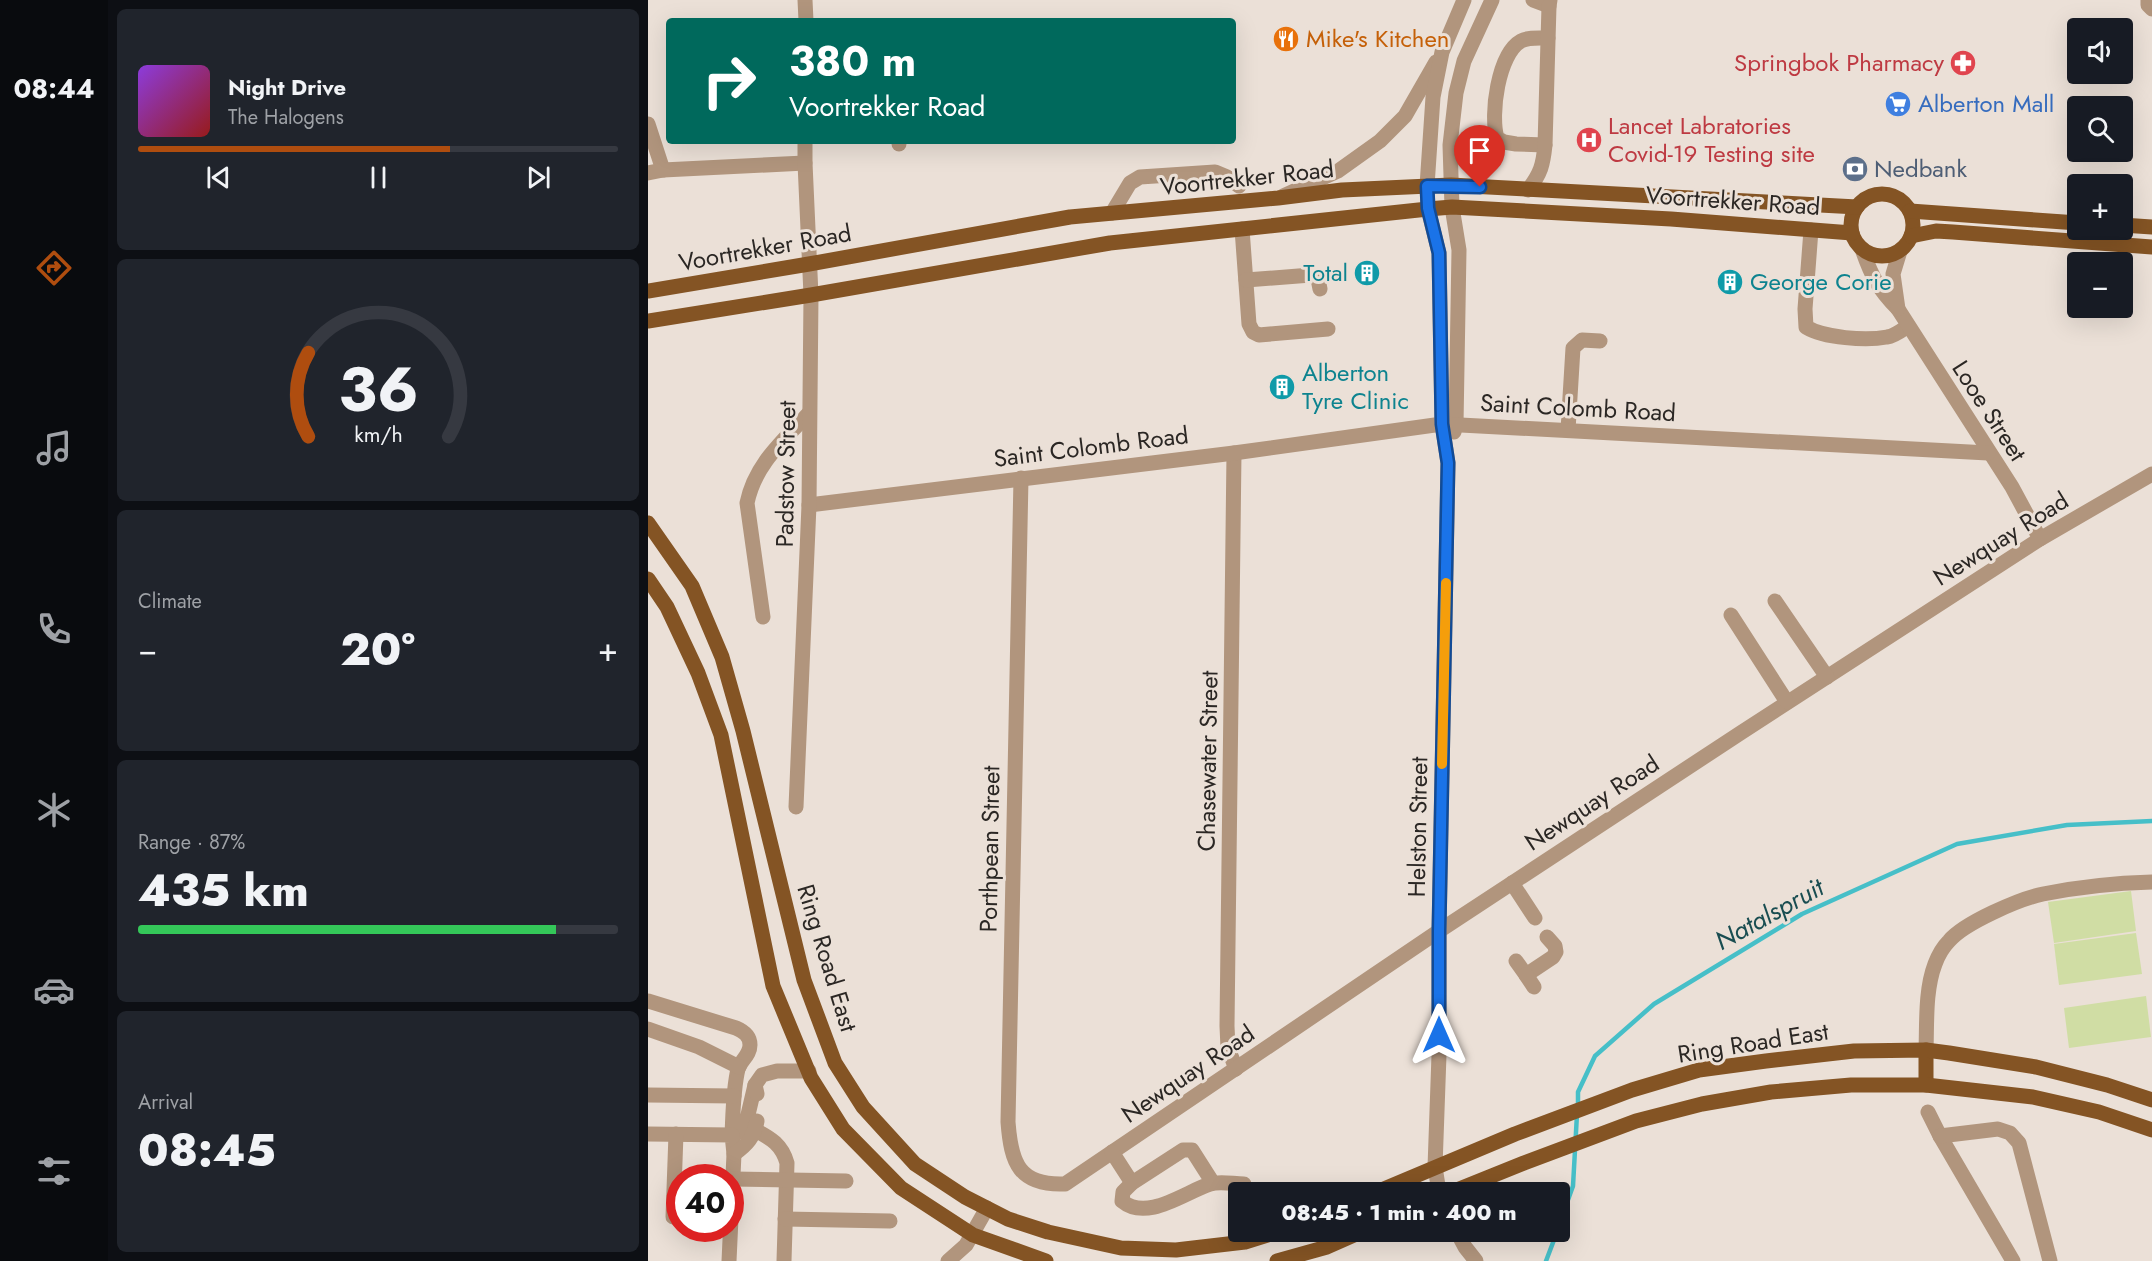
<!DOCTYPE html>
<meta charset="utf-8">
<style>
body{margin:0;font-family:Jost,sans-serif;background:#20242c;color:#f1f3f6;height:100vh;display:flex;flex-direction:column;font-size:22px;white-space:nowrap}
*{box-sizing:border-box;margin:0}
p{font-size:20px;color:#9ea1a6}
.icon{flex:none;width:33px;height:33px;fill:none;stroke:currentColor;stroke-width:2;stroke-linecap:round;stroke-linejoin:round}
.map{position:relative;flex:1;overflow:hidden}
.sheet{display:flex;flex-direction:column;gap:9px;padding:9px;background:#0d0f14;width:540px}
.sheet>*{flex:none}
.hud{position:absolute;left:18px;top:18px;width:570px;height:126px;border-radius:6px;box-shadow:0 6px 24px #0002;background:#00695c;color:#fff;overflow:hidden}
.buttons{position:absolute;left:1419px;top:18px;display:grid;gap:12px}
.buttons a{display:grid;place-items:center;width:66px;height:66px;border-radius:6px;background:#171b24;box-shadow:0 6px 24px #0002;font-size:30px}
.speed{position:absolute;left:18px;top:1164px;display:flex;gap:12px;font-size:30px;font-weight:700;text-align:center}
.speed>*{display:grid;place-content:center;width:78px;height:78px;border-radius:50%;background:#171b24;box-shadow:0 6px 24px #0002;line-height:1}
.speed .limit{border:9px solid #d22;background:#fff;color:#111}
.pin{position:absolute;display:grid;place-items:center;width:51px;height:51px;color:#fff;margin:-62px -26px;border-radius:50% 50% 50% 0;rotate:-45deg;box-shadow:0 0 6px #0007}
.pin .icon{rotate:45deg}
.me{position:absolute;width:66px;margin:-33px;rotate:0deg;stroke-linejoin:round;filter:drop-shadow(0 0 4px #0008)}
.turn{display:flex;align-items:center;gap:21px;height:126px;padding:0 24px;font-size:27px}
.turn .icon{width:78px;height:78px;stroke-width:2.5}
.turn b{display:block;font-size:42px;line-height:51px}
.big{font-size:45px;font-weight:800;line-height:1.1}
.sheet .widget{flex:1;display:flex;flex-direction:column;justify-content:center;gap:9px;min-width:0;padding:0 21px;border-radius:9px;background:#20242c}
.sheet .dial{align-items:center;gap:0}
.dial svg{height:156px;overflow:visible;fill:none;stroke:#363941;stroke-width:7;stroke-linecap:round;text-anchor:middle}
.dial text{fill:#f1f3f6;stroke:none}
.song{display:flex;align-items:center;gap:18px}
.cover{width:72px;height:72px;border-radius:9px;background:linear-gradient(135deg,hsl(270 70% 55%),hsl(0 70% 35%))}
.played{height:6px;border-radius:3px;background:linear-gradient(90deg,#af4d0f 65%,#363941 65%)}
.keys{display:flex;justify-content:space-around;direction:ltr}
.heat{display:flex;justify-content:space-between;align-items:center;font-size:33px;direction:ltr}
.charge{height:9px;border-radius:4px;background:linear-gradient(90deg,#34c759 87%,#363941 0)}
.trip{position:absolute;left:580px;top:1182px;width:342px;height:60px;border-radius:6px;background:#171b24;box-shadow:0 6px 24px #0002;font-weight:800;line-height:60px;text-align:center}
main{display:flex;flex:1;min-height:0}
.menu{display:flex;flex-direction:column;width:108px;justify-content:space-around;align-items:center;background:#090b0e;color:#9ea1a6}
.menu .icon{width:42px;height:42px}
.menu .selected{color:#af4d0f}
.menu b{font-size:27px;color:#f1f3f6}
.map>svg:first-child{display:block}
</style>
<main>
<nav class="menu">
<b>08:44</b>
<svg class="icon selected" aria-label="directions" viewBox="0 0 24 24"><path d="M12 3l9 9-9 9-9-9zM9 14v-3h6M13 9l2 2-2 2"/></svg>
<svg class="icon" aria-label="music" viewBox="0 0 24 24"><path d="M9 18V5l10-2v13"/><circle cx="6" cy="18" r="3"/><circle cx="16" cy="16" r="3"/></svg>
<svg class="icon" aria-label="phone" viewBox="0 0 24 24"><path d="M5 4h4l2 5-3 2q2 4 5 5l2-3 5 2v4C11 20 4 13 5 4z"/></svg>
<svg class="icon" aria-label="climate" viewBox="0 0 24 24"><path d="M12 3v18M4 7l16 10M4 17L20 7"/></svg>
<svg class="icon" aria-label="car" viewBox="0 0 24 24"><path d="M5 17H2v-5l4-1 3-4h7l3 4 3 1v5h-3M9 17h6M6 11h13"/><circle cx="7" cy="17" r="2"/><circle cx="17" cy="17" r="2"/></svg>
<svg class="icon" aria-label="filters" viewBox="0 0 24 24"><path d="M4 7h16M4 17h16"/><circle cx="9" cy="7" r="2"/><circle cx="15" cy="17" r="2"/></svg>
</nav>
<section class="sheet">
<div class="widget">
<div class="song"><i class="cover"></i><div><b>Night Drive</b><p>The Halogens</p></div></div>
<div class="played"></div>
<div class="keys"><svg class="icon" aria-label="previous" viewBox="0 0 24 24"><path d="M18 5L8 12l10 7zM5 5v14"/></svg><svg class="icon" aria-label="pause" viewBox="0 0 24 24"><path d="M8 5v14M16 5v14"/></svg><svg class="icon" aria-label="next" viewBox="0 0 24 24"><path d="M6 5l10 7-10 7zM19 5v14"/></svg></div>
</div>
<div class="widget dial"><svg viewBox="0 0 100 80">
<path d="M14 69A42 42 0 1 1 86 69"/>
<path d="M14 69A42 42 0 0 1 14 26" stroke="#af4d0f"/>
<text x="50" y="56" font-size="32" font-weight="700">36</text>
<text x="50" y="72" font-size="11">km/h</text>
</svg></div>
<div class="widget"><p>Climate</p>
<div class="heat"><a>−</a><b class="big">20°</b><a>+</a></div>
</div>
<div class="widget"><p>Range · 87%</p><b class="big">435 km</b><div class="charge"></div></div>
<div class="widget"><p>Arrival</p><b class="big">08:45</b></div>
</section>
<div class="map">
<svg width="1504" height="1261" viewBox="0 0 1504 1261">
<rect width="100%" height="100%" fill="#ebe0d7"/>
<g fill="#d0dda4">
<path d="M1483 891 1488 931 1406 943 1400 902Z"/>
<path d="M1488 933 1494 974 1411 985 1406 944Z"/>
<path d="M1498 996 1503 1037 1421 1048 1416 1008Z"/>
</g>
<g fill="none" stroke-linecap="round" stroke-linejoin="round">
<g stroke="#46bfc8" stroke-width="4.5">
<path d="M930 1106V1092L947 1056 1006 1004 1154 914 1309 844 1419 825 1504 821"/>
<path d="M912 1222 925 1186 929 1114"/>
<path d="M898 1261 909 1232"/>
</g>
<g stroke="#b1957d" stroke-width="15">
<path d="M157 0 158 21"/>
<path d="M885 0 901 6 902 0"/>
<path d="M1500 0V5L1504 9"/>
<path d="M0 124 15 170"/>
<path d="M251 144V141"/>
<path d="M897 145 868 144 856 142 849 138C842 115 850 54 873 41 880 37 891 38 900 38"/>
<path d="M0 173 15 170 157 163"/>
<path d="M880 190C893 173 895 165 897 145L901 6"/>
<path d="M635 196 690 171 732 141 757 116 788 62"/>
<path d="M464 213 482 183 492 177 567 172 579 177 591 186"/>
<path d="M594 229 601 324 605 332 611 335 680 329"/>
<path d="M1163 230 1157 309 1158 327C1176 338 1218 341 1239 337 1247 336 1254 330 1260 326"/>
<path d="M1214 249C1223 275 1230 289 1250 309L1364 487 1392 539"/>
<path d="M598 280 663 275 670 279 672 289"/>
<path d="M1250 309 1245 274 1252 251"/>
<path d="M920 430 925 348 934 340 952 341"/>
<path d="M806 432 808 424 811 250 804 207 802 145 808 93 816 61 844 0"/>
<path d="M586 453 579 1026 580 1048 588 1069"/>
<path d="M373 478 360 1122C363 1163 371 1186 417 1184L791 931 1094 732 1392 539 1504 474"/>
<path d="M161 505 586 453 794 424 1340 453"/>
<path d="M1127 601 1179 677"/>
<path d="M1083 615 1139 702"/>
<path d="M115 617 99 503C107 464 135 441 161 413"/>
<path d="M148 807 161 505 163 295 157 163V141"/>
<path d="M864 883 887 918"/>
<path d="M868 961 878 975 905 957 908 952 907 946 899 937"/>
<path d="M878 975 886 987"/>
<path d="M0 1001 88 1028C95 1031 102 1035 102 1045 102 1055 93 1060 90 1069 85 1090 85 1114 84 1135L93 1131 99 1119 107 1085"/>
<path d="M0 1029 51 1047 91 1067"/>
<path d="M1278 1050C1279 1023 1277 990 1287 964 1290 956 1295 947 1301 941 1316 923 1371 899 1395 894 1430 887 1468 883 1504 882"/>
<path d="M109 1094 107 1085 114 1075 129 1071H161"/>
<path d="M0 1095 86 1096"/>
<path d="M1280 1112 1292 1136 1365 1261"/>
<path d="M107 1130C123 1138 134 1145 139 1163L136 1261"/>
<path d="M0 1134 84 1135 86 1154 81 1261"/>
<path d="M1292 1136 1350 1129 1362 1133 1371 1143 1402 1261"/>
<path d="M464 1152 484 1183"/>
<path d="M86 1154C99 1145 106 1137 109 1121"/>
<path d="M85 1179 198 1181"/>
<path d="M565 1183 544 1150H535L484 1183 475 1192 474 1201C499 1222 537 1192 562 1184 572 1181 585 1184 596 1184"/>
<path d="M791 1192 787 1167 791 1055V931L800 463 794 424 791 253 780 209 779 186 785 97 794 52 816 0"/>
<path d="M25 1217 28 1134"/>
<path d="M137 1219 242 1221"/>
<path d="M809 1232 817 1247 828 1261"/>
<path d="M300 1261 318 1245 339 1208"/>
</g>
<g stroke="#845424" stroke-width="15">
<circle cx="1234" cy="225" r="31"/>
<path d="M1262 211 1430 223"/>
<path d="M1474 225 1504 227"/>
<path d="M1263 236 1288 231 1305 232 1504 247"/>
<path d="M0 291 161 264 422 217 630 198 694 190 803 185 1209 207"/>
<path d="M0 321 163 295 462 243 780 209 804 207 1023 219 1204 233"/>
<path d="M0 523 44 586 74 657 95 731 156 980 187 1063 215 1107 267 1164 317 1197 360 1219 400 1232 473 1248 528 1250 597 1242 629 1232"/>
<path d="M0 579 19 607 50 673 73 735 125 986 163 1078 195 1129 253 1188 325 1235 398 1261"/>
<path d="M1278 1050V1085"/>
<path d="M729 1192 867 1134 984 1090 1051 1070 1118 1061 1206 1051 1278 1050 1301 1053 1388 1067 1459 1085 1504 1100"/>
<path d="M804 1192 876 1163 988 1121 1054 1104 1123 1092 1203 1085H1278L1385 1097 1451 1112 1504 1130"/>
<path d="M629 1261 679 1247 713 1232"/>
</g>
</g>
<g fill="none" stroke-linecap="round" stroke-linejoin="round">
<defs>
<path id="route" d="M791 1035V931L800 463 794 424 791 253 780 208 779 186 832 187"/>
</defs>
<use href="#route" stroke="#114b97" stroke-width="15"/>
<use href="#route" stroke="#1a73e8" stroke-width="10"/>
<path stroke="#f59e0b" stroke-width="10" d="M794 764 798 583"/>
</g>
<defs>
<symbol id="restaurant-disc" viewBox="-11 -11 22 22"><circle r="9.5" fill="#e8710a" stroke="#ebe0d7"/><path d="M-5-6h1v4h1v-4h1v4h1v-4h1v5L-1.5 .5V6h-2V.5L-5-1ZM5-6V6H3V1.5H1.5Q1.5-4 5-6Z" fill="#fff"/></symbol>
<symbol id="pharmacy-disc" viewBox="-11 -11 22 22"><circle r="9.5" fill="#e0444e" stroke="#ebe0d7"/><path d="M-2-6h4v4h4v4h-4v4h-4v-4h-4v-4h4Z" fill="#fff"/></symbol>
<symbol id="supermarket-disc" viewBox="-11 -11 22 22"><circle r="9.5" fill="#3f7fe0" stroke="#ebe0d7"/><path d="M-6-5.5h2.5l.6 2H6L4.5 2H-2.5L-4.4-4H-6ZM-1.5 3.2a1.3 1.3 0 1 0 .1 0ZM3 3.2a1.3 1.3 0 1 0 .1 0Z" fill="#fff"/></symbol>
<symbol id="hospital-disc" viewBox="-11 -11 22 22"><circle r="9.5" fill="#e0444e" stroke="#ebe0d7"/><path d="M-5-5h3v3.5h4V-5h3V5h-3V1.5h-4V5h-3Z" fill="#fff"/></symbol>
<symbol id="bank-disc" viewBox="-11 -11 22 22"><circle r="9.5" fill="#5c6f8a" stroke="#ebe0d7"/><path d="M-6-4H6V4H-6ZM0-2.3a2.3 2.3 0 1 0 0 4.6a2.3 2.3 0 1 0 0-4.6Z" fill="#fff"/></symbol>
<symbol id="building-disc" viewBox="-11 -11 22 22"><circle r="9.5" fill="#0f9aa8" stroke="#ebe0d7"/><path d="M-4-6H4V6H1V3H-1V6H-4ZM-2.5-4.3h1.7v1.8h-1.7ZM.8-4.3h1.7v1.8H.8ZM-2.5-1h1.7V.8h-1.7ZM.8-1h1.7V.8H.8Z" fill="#fff"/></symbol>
</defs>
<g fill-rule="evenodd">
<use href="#restaurant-disc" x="623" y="24" width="30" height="30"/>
<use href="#pharmacy-disc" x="1300" y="48" width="30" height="30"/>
<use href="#supermarket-disc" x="1235" y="89" width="30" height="30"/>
<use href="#hospital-disc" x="926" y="125" width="30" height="30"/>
<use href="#bank-disc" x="1192" y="154" width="30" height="30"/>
<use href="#building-disc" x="704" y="258" width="30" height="30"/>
<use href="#building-disc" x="1067" y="267" width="30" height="30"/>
<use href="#building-disc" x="619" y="372" width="30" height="30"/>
</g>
<g text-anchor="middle" stroke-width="6" stroke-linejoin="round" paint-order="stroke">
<g font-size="24" fill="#c56008" stroke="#ebe0d7" text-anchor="start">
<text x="658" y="47">Mike's Kitchen</text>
</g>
<g font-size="24" fill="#be3a42" stroke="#ebe0d7" text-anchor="end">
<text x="1296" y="71">Springbok Pharmacy</text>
<text x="960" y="134" text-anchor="start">Lancet Labratories<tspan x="960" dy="28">Covid-19 Testing site</tspan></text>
</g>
<g font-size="24" fill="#366cbe" stroke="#ebe0d7" text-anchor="start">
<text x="1270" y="112">Alberton Mall</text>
</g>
<g font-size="24" fill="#4e5e75" stroke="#ebe0d7" text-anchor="start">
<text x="1226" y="177">Nedbank</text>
</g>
<g font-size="24" fill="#2b2724" stroke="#ebe0d7">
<text transform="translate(599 178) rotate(-6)" y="8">Voortrekker Road</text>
<text transform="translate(1085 201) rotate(4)" y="8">Voortrekker Road</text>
<text transform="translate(117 248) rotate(-10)" y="8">Voortrekker Road</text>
<text transform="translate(930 408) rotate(3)" y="8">Saint Colomb Road</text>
<text transform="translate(1341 411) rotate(57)" y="8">Looe Street</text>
<text transform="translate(443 447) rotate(-7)" y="8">Saint Colomb Road</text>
<text transform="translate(138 474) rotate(-89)" y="8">Padstow Street</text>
<text transform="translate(1353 539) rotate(-32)" y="8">Newquay Road</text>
<text transform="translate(560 761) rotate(-89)" y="8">Chasewater Street</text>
<text transform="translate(944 803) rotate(-33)" y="8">Newquay Road</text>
<text transform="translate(770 827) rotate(-89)" y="8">Helston Street</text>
<text transform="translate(342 849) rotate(-89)" y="8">Porthpean Street</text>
<text transform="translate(179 958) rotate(73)" y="8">Ring Road East</text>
<text transform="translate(1105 1043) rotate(-9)" y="8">Ring Road East</text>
<text transform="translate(540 1074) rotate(-34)" y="8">Newquay Road</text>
</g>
<g font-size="24" fill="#0d838f" stroke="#ebe0d7" text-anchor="start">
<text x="700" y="281" text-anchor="end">Total</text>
<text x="1102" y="290">George Corie</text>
<text x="654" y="381">Alberton<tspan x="654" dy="28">Tyre Clinic</tspan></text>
</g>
<g font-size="26" font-style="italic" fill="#194d51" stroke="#ebe0d7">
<text transform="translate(1121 914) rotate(-29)" y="9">Natalspruit</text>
</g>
</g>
</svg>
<div class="buttons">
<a><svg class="icon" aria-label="sound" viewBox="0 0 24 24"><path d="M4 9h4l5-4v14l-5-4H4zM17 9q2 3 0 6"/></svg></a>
<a><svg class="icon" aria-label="search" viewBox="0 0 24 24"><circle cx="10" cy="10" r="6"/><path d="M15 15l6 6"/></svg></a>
<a>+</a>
<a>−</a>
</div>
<div class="speed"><div class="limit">40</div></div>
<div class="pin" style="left:832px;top:187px;background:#d93025"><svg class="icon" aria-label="arrive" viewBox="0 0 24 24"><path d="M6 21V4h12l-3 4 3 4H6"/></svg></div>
<svg class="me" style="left:791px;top:1035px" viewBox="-20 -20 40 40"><path d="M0-17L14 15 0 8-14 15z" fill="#1a73e8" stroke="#fff" stroke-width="4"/></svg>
<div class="trip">08:45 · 1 min · 400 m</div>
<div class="hud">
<div class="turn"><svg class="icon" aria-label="right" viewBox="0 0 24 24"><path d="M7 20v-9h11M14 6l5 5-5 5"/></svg><div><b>380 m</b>Voortrekker Road</div></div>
</div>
</div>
</main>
